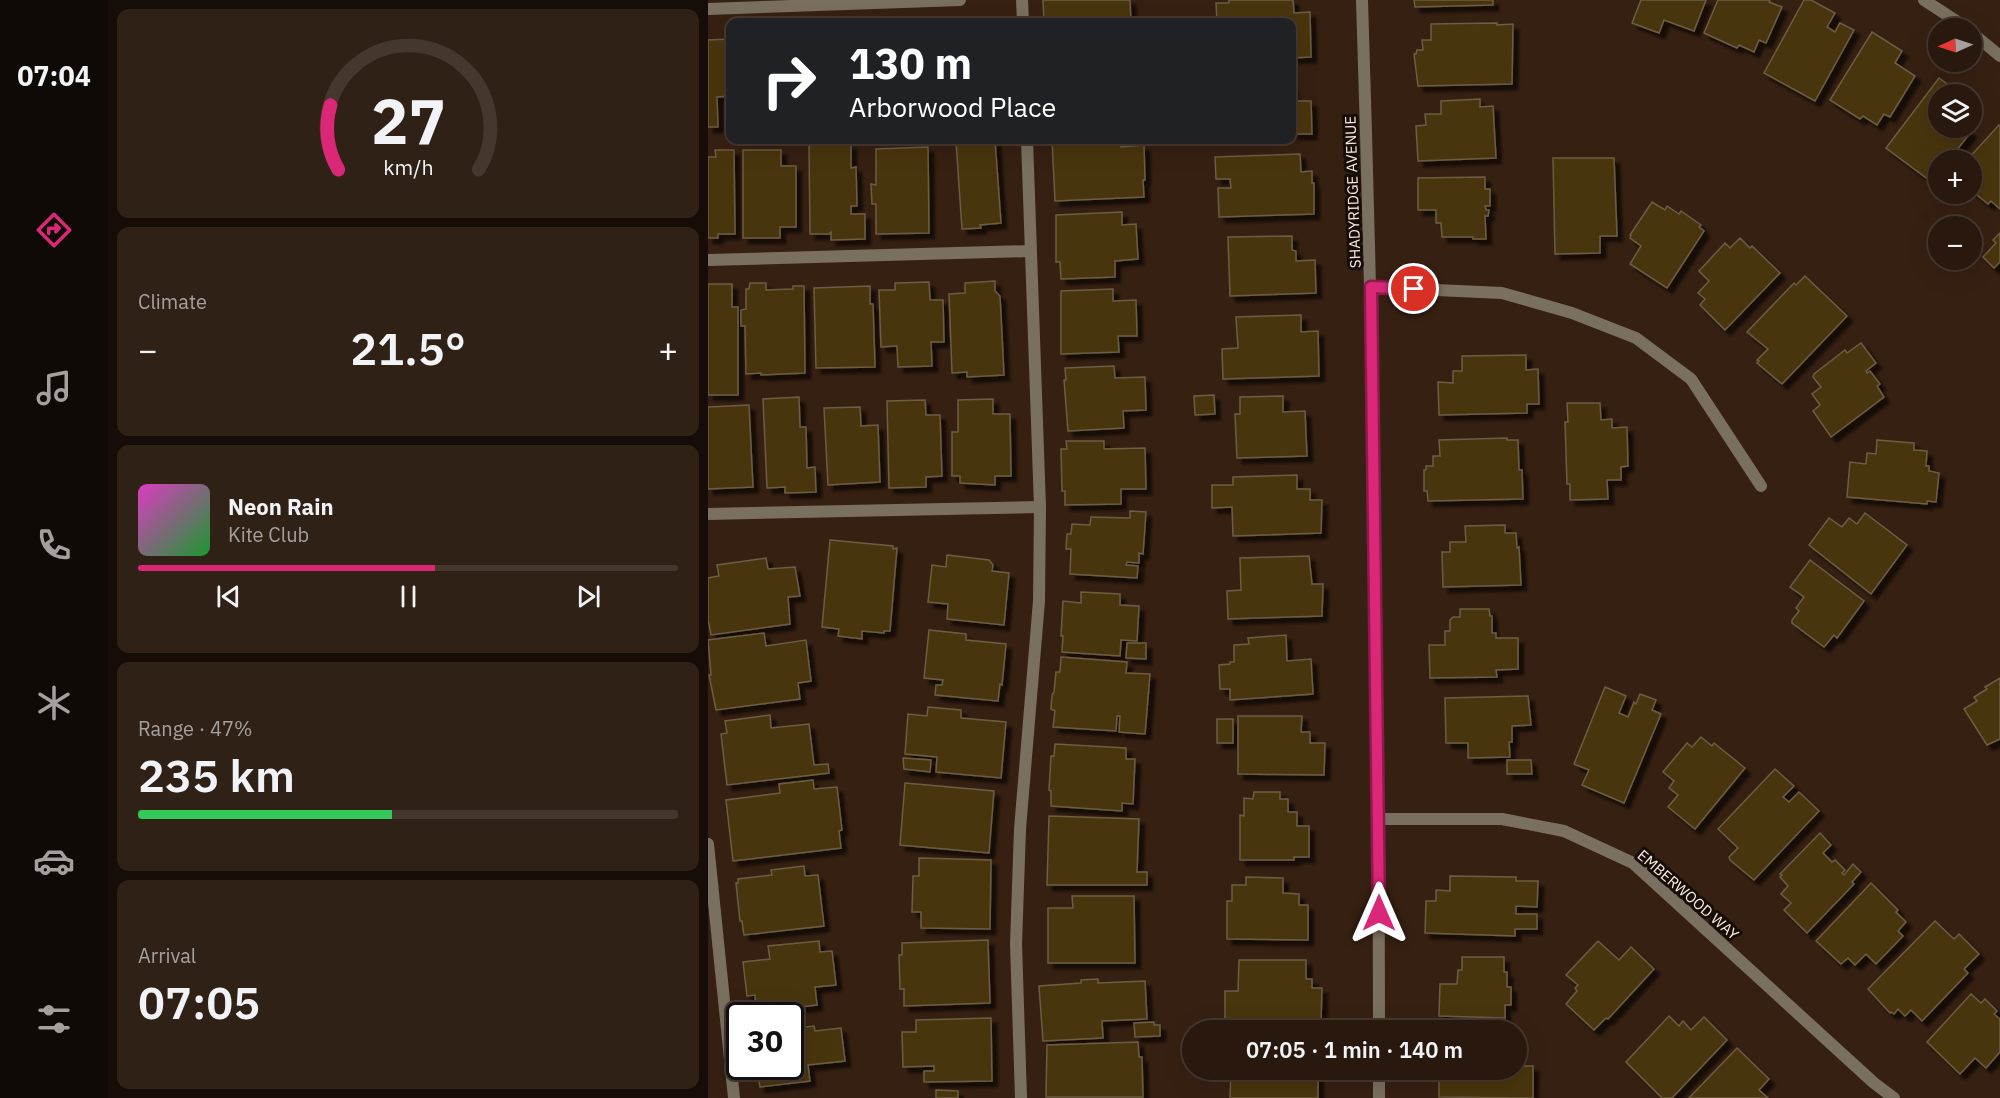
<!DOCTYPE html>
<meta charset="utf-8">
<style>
body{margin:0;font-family:"IBM Plex Sans",sans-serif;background:#302117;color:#f1f3f6;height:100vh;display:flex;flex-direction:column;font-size:22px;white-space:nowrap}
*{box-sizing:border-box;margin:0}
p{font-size:20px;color:#a5a09e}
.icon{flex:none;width:33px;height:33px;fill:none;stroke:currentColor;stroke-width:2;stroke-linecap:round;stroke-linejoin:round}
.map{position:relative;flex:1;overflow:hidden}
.drawer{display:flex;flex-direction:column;gap:9px;padding:9px;background:#160d08;width:600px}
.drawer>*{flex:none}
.top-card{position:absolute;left:18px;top:18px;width:570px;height:126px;border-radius:12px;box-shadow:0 6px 24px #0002,0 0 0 2px #44372e;background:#202124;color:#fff;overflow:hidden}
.needle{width:39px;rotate:267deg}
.buttons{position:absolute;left:1220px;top:18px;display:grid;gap:12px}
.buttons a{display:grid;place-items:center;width:54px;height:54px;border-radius:50%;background:#28180e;box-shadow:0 6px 24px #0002,0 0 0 2px #44372e;font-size:30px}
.speed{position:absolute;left:18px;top:1002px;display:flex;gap:12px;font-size:30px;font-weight:700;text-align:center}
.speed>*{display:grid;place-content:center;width:78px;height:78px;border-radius:50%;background:#28180e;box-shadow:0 6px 24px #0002,0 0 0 2px #44372e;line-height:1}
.speed .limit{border:3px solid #111;border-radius:9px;background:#fff;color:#111}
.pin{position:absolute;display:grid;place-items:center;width:51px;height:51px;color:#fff;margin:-26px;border:3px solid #fff;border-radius:50%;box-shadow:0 2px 6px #0007}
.me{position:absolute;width:66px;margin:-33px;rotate:0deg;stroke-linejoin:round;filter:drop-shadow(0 0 4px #0008)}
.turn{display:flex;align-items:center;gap:21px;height:126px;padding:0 24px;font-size:27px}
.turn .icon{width:78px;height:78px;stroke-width:2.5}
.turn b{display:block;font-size:42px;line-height:51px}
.big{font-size:45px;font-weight:600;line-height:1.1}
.drawer .tile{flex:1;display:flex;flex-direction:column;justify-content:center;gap:9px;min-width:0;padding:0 21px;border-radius:12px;background:#302117}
.drawer .dial{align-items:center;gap:0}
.dial svg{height:156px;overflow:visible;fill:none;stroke:#44372e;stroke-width:7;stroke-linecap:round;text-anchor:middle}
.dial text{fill:#f1f3f6;stroke:none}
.song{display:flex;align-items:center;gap:18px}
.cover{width:72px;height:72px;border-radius:9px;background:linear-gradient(135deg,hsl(310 70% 55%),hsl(130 70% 35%))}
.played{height:6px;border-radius:3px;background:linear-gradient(90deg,#db2777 55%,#44372e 55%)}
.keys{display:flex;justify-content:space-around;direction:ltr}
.heat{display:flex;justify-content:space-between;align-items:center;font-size:33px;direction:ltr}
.charge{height:9px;border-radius:4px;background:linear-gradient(90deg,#34c759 47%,#44372e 0)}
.trip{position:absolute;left:474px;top:1020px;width:345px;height:60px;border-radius:30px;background:#28180e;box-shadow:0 6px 24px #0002,0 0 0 2px #44372e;font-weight:600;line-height:60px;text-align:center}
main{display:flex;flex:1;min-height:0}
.dock{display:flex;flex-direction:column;width:108px;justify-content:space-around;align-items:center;background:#100a06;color:#a5a09e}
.dock .icon{width:42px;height:42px}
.dock .active{color:#db2777}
.dock b{font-size:27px;color:#f1f3f6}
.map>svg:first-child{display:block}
</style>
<main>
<nav class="dock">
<b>07:04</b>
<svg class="icon active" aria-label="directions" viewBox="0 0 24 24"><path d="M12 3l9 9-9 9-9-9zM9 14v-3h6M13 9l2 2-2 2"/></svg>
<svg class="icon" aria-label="music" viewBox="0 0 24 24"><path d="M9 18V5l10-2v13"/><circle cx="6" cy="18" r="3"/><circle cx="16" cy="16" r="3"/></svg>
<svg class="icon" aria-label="phone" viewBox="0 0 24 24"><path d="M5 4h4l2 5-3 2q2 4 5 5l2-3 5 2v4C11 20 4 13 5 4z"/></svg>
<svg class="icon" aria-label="climate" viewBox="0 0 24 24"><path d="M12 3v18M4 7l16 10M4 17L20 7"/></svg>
<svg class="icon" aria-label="car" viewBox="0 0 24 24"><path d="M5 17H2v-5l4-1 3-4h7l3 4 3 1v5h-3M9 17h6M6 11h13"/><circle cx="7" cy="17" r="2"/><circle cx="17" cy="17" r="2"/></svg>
<svg class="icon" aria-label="filters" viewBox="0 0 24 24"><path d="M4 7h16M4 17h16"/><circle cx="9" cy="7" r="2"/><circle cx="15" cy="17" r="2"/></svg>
</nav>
<section class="drawer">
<div class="tile dial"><svg viewBox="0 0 100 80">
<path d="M14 69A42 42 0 1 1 86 69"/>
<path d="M14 69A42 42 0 0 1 10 36" stroke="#db2777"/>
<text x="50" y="56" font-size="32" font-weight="700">27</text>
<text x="50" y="72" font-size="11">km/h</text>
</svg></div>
<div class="tile"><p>Climate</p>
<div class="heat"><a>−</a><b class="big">21.5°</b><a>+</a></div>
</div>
<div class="tile">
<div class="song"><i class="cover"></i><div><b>Neon Rain</b><p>Kite Club</p></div></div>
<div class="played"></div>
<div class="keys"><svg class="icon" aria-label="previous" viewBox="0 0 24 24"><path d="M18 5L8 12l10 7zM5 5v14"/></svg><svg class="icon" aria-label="pause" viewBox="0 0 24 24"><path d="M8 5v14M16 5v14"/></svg><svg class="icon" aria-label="next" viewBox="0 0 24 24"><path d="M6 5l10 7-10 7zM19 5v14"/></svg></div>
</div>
<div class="tile"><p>Range · 47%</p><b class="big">235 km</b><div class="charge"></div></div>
<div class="tile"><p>Arrival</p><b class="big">07:05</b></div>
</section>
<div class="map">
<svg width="1292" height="1098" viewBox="0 0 1292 1098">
<defs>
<filter id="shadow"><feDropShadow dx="5.5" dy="5.5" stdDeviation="1.5" flood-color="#0009"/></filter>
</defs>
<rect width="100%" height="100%" fill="#362012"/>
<g fill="#49340b" stroke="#6c5d44" stroke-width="1.5" filter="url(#shadow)">
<path d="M335 0H422L423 22H336Z"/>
<path d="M521 0H585L586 13 602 12 603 57 584 58V22H509L508 3H521Z"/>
<path d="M706 0H785V5L707 7Z"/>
<path d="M933 0H998L986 31 956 20 951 33 924 23Z"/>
<path d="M1010 0H1062L1061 2 1074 7 1058 43 1051 40 1046 52 1031 45 1029 48 996 33Z"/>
<path d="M1096 0H1103L1127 13 1119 27 1127 32 1132 23 1146 30 1107 101 1056 73Z"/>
<path d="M789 23V25L805 24 804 84 710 86 706 54H708L709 50H715L714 40H723V24Z"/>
<path d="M1164 32 1194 51 1187 63 1207 76 1182 117 1176 114 1169 125 1155 116 1152 119 1122 100Z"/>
<path d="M22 39V96L9 97 10 127H0V40Z"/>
<path d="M1231 78 1253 94H1230V128H1257L1263 132 1241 160H1230V175L1225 183 1178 148Z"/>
<path d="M584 84 586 101H603L604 134H584Z"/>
<path d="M772 99V107L785 106 788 158 710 161 708 126 718 125 717 114H733V101Z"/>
<path d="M1291 125 1292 126V209L1283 201 1280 204 1263 190V160H1259Z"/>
<path d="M287 140 293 223 272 225 273 228 254 229 248 141Z"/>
<path d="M344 140H412L413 147 436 145 437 180H435L436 197 347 201Z"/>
<path d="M143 144V168L148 167 149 206H143V214H157V239L123 240V232L121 234H102L101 145Z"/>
<path d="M220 147 221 233 168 234V204H164L163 184 168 185V149Z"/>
<path d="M7 150H26L27 234H10V238H0V157H8Z"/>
<path d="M35 150H73V166H88V227H72V238H35Z"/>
<path d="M592 154 593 172 604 171V183H606V214L511 217 510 188H523L522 179H508L507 157Z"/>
<path d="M845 158H906L909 236H892V253L847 254Z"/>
<path d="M777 177V189H782V206H777L778 210H781L780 216H777L778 239H765V237H734L733 223H728V210H710V178Z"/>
<path d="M944 202 957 210 959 206 971 214 973 211 993 225 991 227 996 231 959 288 922 264 933 246 922 238 923 236 922 235Z"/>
<path d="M414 212V225L428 224 430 259 407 261V277L353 279 352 262H348V215Z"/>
<path d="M1292 233V262L1286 268 1275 257 1288 243 1285 240Z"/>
<path d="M584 236V250L588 251V261L607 260 608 293 522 296 520 237Z"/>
<path d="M1032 238 1042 248 1044 246 1072 273 1017 330 992 305 997 299 990 293 1001 281 991 271 1017 243 1022 248Z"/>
<path d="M1097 276 1139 316 1074 384 1049 363 1051 361 1049 360 1060 349 1039 332 1086 283 1088 285Z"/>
<path d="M287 281V291L292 296 296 375 259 377V372L244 373 241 294 257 293V283Z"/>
<path d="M221 282 222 300H235L236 342H223L224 366 190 367 189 346 173 347 171 290H187V283Z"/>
<path d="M42 283H58V290L85 289V286H96L97 373 53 375V373L38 374 37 326H33V310L38 309V289H41Z"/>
<path d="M0 284H24V307H30V395H0Z"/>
<path d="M162 286V304H165L167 367 108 368 106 288Z"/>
<path d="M405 289V301L428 300 429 336H410L411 352 353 354V291Z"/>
<path d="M593 315V332L610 331 611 376 515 379 514 349 530 348 528 317Z"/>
<path d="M1153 343 1168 363 1158 371 1159 373 1162 371 1172 384 1169 386 1176 397 1123 437 1105 411 1112 405 1104 394 1113 387 1105 377 1106 374 1137 350 1139 353Z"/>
<path d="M818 355V370L830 369 831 404H819V413L731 415 730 382 745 383V371H754V356Z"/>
<path d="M406 366 407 378 437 377 438 410 415 411 416 428 360 431 356 380H358L357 368Z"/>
<path d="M506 395 507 414 487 415 486 396Z"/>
<path d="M575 396V412L597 411 599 456 529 458 527 414H532V397Z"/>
<path d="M91 397 92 427H98L99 468 107 467 108 492 77 493V487L59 488 55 399Z"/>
<path d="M285 399V414H302L303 476H287V485L252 483V476H244V432H250V400Z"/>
<path d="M217 400 218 415H232L234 476 218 477V487L181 488 179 401Z"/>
<path d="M859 403H892L893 420 904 419V428L919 427 920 466 913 467V480H899L900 499 862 500V484H859L857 422H860Z"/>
<path d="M41 405 45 487 0 489V407Z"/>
<path d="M152 407 153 426 170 425 172 482 120 485 116 408Z"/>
<path d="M799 438V440H810L811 470H814L815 499 720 501 719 491H716V470H718V466H725V456H732L731 440Z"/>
<path d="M1169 440 1206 443V450L1219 451 1218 466H1221V471L1231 473 1228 502 1219 501V504L1139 497 1142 462 1158 464 1159 453 1168 454Z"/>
<path d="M358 441H396V449L437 448 438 489H413V504L357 505V491H354L353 449H359Z"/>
<path d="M589 475V489H602V500H614L613 533 525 536 524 507 504 508V485H525V477Z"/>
<path d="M422 511 438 512 435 554 431 553V563L419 562 418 565 430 566 429 578 362 574 363 549H358L359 534H363L364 524 382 525 383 517 422 518Z"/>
<path d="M1157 513 1199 545 1163 594 1101 545 1121 518 1134 527 1141 518 1149 524Z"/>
<path d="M797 525V533H808L809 548 811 547 813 585 735 587 734 552H742V542H758L757 526Z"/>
<path d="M122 540 185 546V549L189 548 182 631H176V633L154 631V639L130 636 131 629 114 627Z"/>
<path d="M239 555 281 560 285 565 284 571 301 573 296 625 239 619 240 604 220 602 224 565 238 567Z"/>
<path d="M601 556 604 584H615L614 616 520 619 519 591 533 590 532 558Z"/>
<path d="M58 558 60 569 87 567 92 596 80 597 82 624 3 635 0 619V578L11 576 9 565Z"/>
<path d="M1102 560 1156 601 1129 638 1126 635 1116 647 1084 623V620L1091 611 1088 608 1096 597 1082 587Z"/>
<path d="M373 592 412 594V605L431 606 429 641 413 640 412 656 354 652 355 636H353L355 601 373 603Z"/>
<path d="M752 609H781L782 616H784V633H788V638H810V669L788 670 789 677 722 678 721 645H737V631H742V620L745 617H752Z"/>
<path d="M221 630 258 634V640L298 644 294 685 292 684 290 701 227 695 228 685H234L235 680 216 678Z"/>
<path d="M56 633 58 646 98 640 103 681 90 683 92 699 8 710 1 675H3L0 640Z"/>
<path d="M578 635 579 661 603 659 605 694 522 700V689H512L511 665 522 664V662H526V645L541 644 540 638Z"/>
<path d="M419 643H438V659L418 658Z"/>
<path d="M353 657 419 662 418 673 442 674 437 734 411 732 412 716H409L408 731 345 727 347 711 343 709 344 695 346 692 348 672H352Z"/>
<path d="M1292 678V739L1279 745 1256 709 1269 701 1266 697 1279 689 1277 687Z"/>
<path d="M897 687 918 696 911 713 920 717 926 702 928 704 932 694 948 700 944 710 953 714 916 803 874 785 881 770 866 764Z"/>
<path d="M820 696 823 725 804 726V742H801L802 757 760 758V743H738L737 698Z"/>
<path d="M220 707 253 710V718L298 722 293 778 228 772 229 757 197 754 200 714 219 716Z"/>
<path d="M62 715 63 728 101 724 106 765 120 764 121 773 19 785 13 734 19 733 17 721Z"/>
<path d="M530 716H594L593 732H602V743H617L616 775 530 774Z"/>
<rect x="509" y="719" width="16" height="24"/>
<path d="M993 737 1004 746 1006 743 1037 768 987 829 960 807 970 795 961 788 966 781 955 772 979 743 984 747Z"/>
<path d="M347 744 418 748V759H427L425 804 414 803V811L343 806V791L341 790 343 756H346Z"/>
<path d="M195 758 223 760 222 772 196 769Z"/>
<path d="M799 760H823L824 774H799Z"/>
<path d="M1067 769 1086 786 1075 797 1081 802 1091 792 1111 811 1046 880 1022 860 1021 857 1030 848 1010 829Z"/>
<path d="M105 780 106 789 129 787 134 830 131 831 133 848 25 861 18 800 72 793 71 784Z"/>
<path d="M197 783 286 791 281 853 192 845Z"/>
<path d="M546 792H572V799H580V812H589V826H601V857H586V860H532V815L536 816V798L545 799Z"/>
<path d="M341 816 431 819 429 872H439V885H339Z"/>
<path d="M1112 833 1123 845 1115 853 1124 862 1127 860 1137 870 1134 873 1136 875 1145 864 1153 872 1144 882 1146 884 1099 933 1076 910 1083 903 1073 894 1080 886 1072 877 1074 875 1072 874Z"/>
<path d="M211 858 283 860 282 929 213 928V912H204L205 876H211Z"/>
<path d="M96 866 97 876 110 875 116 926 36 935 34 921H32L28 883H30V879L64 875 63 870Z"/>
<path d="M742 876 808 877V881H830L829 907 808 906V914H829V929H807V936L717 933 718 901H728V890L742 891Z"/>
<path d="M538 877 575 878V893L591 894V905H600V940L519 939V901H524V885H538Z"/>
<path d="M1163 883 1190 910 1188 912 1198 922 1190 931 1195 936 1168 964 1158 954 1147 965 1140 958 1133 964 1108 941Z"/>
<path d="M364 896H426L427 963H340V908H365Z"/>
<path d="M1227 921 1246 939 1251 934 1271 954 1256 969 1260 973 1214 1021 1203 1010 1197 1016 1190 1009 1186 1014 1183 1012 1182 1013 1160 989Z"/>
<path d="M280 940 282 1003 196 1006V989H192L191 955H194V943Z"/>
<path d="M111 941 112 952 124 951 128 985 107 987 109 1005 48 1012 47 995 39 996 35 962 62 959 60 946Z"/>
<path d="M890 941 911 960 923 947 946 969 900 1019 898 1018 886 1030 858 1004 869 991 867 988 870 985 858 975Z"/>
<path d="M754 957H796V972H799V987H803V1005H797V1018L731 1016 732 984H749L750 970H754Z"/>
<path d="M531 960H598V979H604V988H614L613 1021H517V991H530Z"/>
<path d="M390 979V983L437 981 439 1019 394 1021 395 1038 335 1041 331 986 373 983V980Z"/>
<path d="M1263 994 1273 1003 1277 999 1289 1011 1286 1014 1292 1019V1052L1278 1068 1267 1058 1252 1074 1219 1042Z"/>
<path d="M961 1016 971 1026 975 1021 983 1030 996 1017 1019 1040 964 1098H954L918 1062Z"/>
<path d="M283 1018 284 1081 216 1082V1071H226V1066L195 1067 194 1032H208V1020Z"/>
<path d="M96 1021 97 1027 106 1026 107 1031 133 1028 137 1061 100 1065 102 1081 52 1087 48 1066H82V1023Z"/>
<path d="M446 1022V1025H452V1036L427 1037 426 1023Z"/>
<path d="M808 1039 810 1040 809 1066H825V1098L731 1097V1070H808Z"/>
<path d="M430 1042 431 1057H434L435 1097H338L339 1045Z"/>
<path d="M1029 1048 1061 1079 1051 1090 1060 1098H981Z"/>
<path d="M523 1070H610V1098H522Z"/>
<path d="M228 1090 250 1091V1098H228Z"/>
</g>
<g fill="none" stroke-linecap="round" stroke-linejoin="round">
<g stroke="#7a705f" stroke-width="12">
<path d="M314 0 315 22"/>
<path d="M654 0C665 343 671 687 671 1030"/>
<path d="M1216 0 1259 28"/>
<path d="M0 9 252 0"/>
<path d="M1263 32 1292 56"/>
<path d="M0 260 323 251"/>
<path d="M663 287 794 293 864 313 928 338 983 379 1053 486"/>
<path d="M0 514 332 507"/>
<path d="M671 819H794L856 831 925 863 1166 1083 1186 1098"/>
<path d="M0 844 26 1098"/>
<path d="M313 1098 308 944 312 829 331 601 332 507 319 140"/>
<path d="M671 1098V1070"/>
</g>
</g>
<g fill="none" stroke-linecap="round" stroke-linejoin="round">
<defs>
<path id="route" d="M671 913 663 287 706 289"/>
</defs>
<use href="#route" stroke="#8e194d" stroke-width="15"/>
<use href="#route" stroke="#db2777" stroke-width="10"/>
</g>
<g text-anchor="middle" stroke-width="6" stroke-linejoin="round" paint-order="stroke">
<g font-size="15" fill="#fcece3" stroke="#160d07">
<text transform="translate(645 192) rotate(-92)" y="5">SHADYRIDGE AVENUE</text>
<text transform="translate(980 895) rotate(41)" y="5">EMBERWOOD WAY</text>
</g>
</g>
</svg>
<div class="buttons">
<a><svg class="needle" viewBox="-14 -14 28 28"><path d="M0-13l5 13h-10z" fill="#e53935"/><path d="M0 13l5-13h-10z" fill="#a5a09e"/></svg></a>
<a><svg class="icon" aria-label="layers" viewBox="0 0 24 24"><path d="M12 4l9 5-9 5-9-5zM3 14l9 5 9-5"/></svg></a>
<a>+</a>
<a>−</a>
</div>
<div class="speed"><div class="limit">30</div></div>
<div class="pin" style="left:706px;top:289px;background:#d93025"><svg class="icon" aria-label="arrive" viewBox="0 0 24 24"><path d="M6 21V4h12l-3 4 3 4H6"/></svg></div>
<svg class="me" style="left:671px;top:913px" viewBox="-20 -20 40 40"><path d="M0-17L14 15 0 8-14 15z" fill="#db2777" stroke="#fff" stroke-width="4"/></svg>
<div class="trip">07:05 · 1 min · 140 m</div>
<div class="top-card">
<div class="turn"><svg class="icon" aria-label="right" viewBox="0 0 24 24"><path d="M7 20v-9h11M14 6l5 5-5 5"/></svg><div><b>130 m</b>Arborwood Place</div></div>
</div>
</div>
</main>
